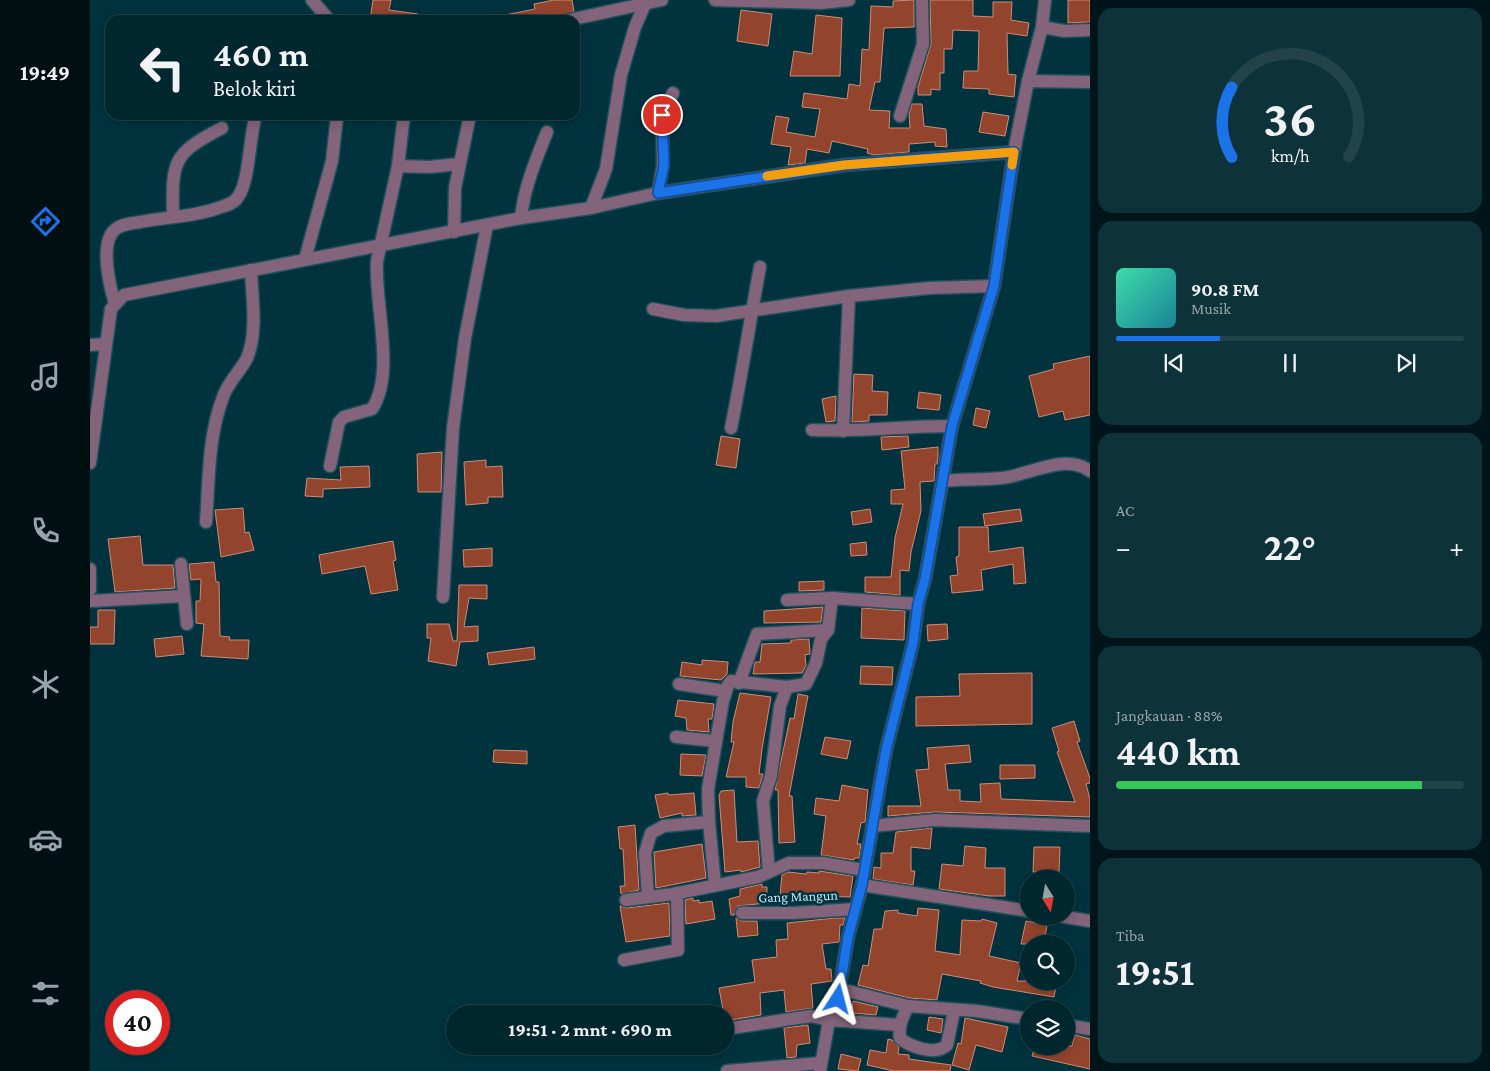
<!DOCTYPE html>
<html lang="id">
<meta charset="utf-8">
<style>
body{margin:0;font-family:"Crimson Pro",serif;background:#0e323a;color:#f1f3f6;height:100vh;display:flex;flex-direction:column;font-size:19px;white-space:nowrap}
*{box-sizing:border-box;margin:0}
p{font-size:16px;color:#95a5aa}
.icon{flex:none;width:28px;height:28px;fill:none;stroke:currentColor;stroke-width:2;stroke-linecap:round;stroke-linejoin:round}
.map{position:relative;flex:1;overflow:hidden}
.drawer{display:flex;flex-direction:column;gap:8px;padding:8px;background:#001519;width:400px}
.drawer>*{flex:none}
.guide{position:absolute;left:15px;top:15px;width:475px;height:105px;border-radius:15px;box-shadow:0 2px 12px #0003,0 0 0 1px #22434a;background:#00262e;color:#f1f3f6;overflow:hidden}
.needle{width:32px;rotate:169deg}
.tools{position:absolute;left:930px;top:870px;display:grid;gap:10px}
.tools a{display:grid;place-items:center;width:55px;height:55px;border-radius:50%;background:#00262e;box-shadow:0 2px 12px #0003,0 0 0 1px #22434a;font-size:25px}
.speed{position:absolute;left:15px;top:990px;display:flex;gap:10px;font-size:25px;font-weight:700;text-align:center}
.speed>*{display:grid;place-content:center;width:65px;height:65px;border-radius:50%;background:#00262e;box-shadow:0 2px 12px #0003,0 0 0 1px #22434a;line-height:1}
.speed .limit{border:8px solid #d22;background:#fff;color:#111}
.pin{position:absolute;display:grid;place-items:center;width:42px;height:42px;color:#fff;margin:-21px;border:2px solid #fff;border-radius:50%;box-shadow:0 1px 5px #0007}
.me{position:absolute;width:55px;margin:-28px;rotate:9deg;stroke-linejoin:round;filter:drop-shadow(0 0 4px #0008)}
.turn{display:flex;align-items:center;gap:18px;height:105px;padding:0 25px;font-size:22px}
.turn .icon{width:65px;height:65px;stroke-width:2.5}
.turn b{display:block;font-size:35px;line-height:42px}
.big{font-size:38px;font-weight:700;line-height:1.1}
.drawer .card{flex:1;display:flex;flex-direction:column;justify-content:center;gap:8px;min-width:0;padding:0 18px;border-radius:15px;background:#0e323a}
.drawer .dial{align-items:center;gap:0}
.dial svg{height:130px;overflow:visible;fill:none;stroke:#22434a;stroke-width:7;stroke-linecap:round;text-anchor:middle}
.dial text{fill:#f1f3f6;stroke:none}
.song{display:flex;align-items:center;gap:15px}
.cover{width:60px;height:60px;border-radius:8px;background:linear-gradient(135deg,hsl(160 70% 55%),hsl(190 70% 35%))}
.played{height:5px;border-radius:2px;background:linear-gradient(90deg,#1a73e8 30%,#22434a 30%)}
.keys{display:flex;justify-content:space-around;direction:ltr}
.heat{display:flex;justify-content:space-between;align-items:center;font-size:28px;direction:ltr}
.charge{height:8px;border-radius:4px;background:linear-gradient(90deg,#34c759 88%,#22434a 0)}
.trip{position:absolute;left:356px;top:1005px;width:288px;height:50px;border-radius:25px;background:#00262e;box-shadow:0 2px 12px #0003,0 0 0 1px #22434a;font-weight:700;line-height:50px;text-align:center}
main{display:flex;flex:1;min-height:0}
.tab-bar{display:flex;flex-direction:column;width:90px;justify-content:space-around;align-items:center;background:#000f12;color:#95a5aa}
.tab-bar .icon{width:35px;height:35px}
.tab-bar .selected{color:#1a73e8}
.tab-bar b{font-size:22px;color:#f1f3f6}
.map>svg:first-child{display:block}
</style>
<main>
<nav class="tab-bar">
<b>19:49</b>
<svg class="icon selected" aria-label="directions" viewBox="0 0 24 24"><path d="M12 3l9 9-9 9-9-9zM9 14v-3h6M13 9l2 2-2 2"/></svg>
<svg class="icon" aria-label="music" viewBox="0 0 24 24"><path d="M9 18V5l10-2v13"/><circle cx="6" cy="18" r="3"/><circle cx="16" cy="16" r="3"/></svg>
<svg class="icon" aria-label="phone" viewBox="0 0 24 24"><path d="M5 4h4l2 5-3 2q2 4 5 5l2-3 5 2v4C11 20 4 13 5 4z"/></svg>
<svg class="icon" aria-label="climate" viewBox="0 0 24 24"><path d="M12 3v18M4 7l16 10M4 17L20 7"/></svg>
<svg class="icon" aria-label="car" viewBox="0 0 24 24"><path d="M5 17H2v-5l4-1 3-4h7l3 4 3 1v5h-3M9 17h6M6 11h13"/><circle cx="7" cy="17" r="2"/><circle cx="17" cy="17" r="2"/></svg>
<svg class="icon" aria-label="filters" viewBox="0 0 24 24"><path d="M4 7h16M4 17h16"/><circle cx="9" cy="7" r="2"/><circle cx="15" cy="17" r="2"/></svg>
</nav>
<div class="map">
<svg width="1000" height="1071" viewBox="0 0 1000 1071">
<rect width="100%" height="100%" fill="#00333e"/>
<g fill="#93442d" stroke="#cf8b78">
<path d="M283 0H301L299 10 328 14V20H280Z"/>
<path d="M464 0H482L484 11 472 16 454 20H416L415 15 445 9 444 4Z"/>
<path d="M824 0V27L794 28 790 82H785L779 110 800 111 799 128H820L819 114 822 104H832L834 126 856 129 857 147 845 146V142L819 144V152L784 155 777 153 778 149 742 141 739 153 717 149 715 163 698 165 701 147 681 144 686 116 699 118 696 132 725 137 730 109 712 107 714 93 757 99 759 84 770 86 772 49 779 50 781 6 803 7V1Z"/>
<path d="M840 0H883V16L903 17V2H922L921 20 939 23 937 36 917 33 918 74 926 75 924 97 899 94V89L873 88 874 71H888L889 31 863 30 862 49H854V73H850V90L841 89V95H828V87L841 44Z"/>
<path d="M978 0H1000V22L978 23Z"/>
<path d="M651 10 682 14 678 46 647 41Z"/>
<path d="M726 15 752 18 750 76H700L704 51 722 54Z"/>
<path d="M893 112 919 116 915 136 889 132Z"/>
<path d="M1000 356V415L975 420 973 411 949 417 939 376 964 369 963 364Z"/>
<path d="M764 374 783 375 782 391 798 392 797 415H779V421L762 422Z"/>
<path d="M829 392 851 395 849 410 827 408Z"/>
<path d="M746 396 745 421 736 422 732 399Z"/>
<path d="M886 408 900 411 896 428 883 425Z"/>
<path d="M631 436 650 439 646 468 626 465Z"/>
<path d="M818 436 819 447 792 450 791 437Z"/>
<path d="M848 447V457L847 464H845L844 481 830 482 831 511 821 552 819 571 810 570V595L775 592V577H801L805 538 813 504H801V490L815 489 811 451Z"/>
<path d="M352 452 351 492H328L327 454Z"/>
<path d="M396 460V467L412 466 413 497H398V503L376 505 374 462Z"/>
<path d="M279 466 280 487 233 489V497L215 496 217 478 251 480 250 467Z"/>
<path d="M153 508 155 533 159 532 164 550 131 557 125 510Z"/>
<path d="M780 509 782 522 763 525 761 512Z"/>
<path d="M930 509 932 521 895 526 893 514Z"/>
<path d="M869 527H898L899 552 933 547 936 583 924 584 923 564 891 570 893 590 862 593 860 576 868 575 866 557 869 556Z"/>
<path d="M50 536 53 565H83L85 588 25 592 18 539Z"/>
<path d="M303 541 306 560 303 561 308 590 281 594 275 566 232 574 229 555Z"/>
<path d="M776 542 777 555 761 556 760 544Z"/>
<path d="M402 548V566L374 567 373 550Z"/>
<path d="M124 562 126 582H129L130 636 140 637 139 640H159L158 659 111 656 114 624 106 623V601H110L111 579 101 580 99 564Z"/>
<path d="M734 581V590L709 591V582Z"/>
<path d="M369 585H397V599L379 598 374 627 388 626V641L370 642 366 666 338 661 341 638H337V624H359L363 641H367Z"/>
<path d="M733 607 731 622 674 623V611Z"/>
<path d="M772 608 815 611 814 640 771 638Z"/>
<path d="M8 610H25L24 644H0V627H8Z"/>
<path d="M857 624 858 639 838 641 837 625Z"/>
<path d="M92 636 94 654 66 657 64 639Z"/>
<path d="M719 639 720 654 715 655 716 666 712 673 663 674 665 662H670L672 644 701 643V640Z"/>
<path d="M444 647 445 659 399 665 397 653Z"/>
<path d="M612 660 638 662 637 674 631 680 590 676 592 662 612 665Z"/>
<path d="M771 666 803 667 802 685 770 684Z"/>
<path d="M942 673V724L826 726V697L870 696 869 674Z"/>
<path d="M650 693 681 697 672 749 669 774H673L669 788 656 787V777H636L644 742H641L643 722Z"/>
<path d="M708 694 718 696 699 796H702L705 842 689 843 688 790H685L700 718 704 719Z"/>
<path d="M588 700 624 704 622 719H618L619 732 597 730 596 718 585 716Z"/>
<path d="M984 721 990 741 987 742 1000 778V783L996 784 1000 799V817L845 812 798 816V806H831L826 770 839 769 837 748 879 745 881 762 855 764 858 790H870V801L891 802 890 784 910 783 911 799 985 802 967 752 969 751 962 728Z"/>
<path d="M735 737 761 741 757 759 731 754Z"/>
<path d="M404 750 437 751V764L403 762Z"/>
<path d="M591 754 616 755 612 776 590 775Z"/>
<path d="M910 765H945V778L910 779Z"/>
<path d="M752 785 778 790 775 822 771 823 767 844H771L769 858H765L764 860 731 855 736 816 724 814 726 798 749 801Z"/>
<path d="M644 790 647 842 668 841 670 867 651 872V870L635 872 629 795 631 791Z"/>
<path d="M578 793V795L604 793 606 815 592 816V813L570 818 565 795Z"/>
<path d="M545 825 549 890 531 894 530 886H535L533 849H530L528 827Z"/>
<path d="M842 828 840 849 821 847V871H825L823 885 783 879 784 867 791 868V853H803L806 832Z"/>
<path d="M612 844 616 878 566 888 564 852Z"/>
<path d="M875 846 896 848 895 868H915V896H899L849 889 852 864 873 866Z"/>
<path d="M944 847H970L969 872H943Z"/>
<path d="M729 871 763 876 760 897 690 895 692 875 698 872 716 874 717 872 729 873Z"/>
<path d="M672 884V887H677V903L648 906 644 915H641L639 899 650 896V889Z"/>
<path d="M603 898V901L609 900V903L622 901 625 919 596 924 595 900Z"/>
<path d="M579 903 580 936 536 942 530 906 537 908Z"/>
<path d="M828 908 849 910 845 951 870 955 872 920 891 921 892 919 907 923 899 956 931 963 927 981H967L964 997 903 987 890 983 891 981 852 974 847 1000 819 998 768 985 773 965 778 966 784 929H792L795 911 808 910V913L827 916Z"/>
<path d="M646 918 652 921H667L668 935 648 937Z"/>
<path d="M745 918H755L753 925H750L749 942 732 944 736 969H741L742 981 721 984 723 1008 696 1012 694 990 670 993 671 1015 635 1021 629 988 665 982 662 960 687 957 686 940 698 939 697 923Z"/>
<path d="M936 921 957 925 954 944H931Z"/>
<path d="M763 1001 788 1007 786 1015 762 1013Z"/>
<path d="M839 1017 853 1019 851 1033 837 1030Z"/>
<path d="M875 1018 918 1027 912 1052 886 1045 879 1070 862 1065 868 1043 871 1044Z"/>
<path d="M718 1025 720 1043 707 1045 706 1057 697 1058 694 1028Z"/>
<path d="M985 1035 1000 1039V1069L942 1056 945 1046H982Z"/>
<path d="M798 1039 802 1040 809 1047 808 1054 819 1055V1059L861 1065 860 1071H804L777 1065 780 1050 796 1053Z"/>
<path d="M751 1054 771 1059 768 1071 748 1069Z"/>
</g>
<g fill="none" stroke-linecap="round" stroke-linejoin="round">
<defs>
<g id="minor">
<path d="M222 0 239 20"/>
<path d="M625 0 731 3 759 0"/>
<path d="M479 20 572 0"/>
<path d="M952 27 974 31 1000 30"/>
<path d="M938 81 1000 82"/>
<path d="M810 116 833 44 832 0"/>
<path d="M308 166 339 167 369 164"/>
<path d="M568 193 573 165 572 115 583 93"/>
<path d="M501 208 516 169 531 75 545 27 555 4"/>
<path d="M83 216C82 161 82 154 132 128"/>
<path d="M431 218C434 187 446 160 457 132"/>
<path d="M364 232 365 188 380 115"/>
<path d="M215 259 242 161 247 116"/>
<path d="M25 304C20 287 8 240 27 228 33 224 43 223 50 222 74 217 102 217 125 209 133 206 143 205 148 197 160 180 159 137 166 115"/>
<path d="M563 309 594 315 626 316 759 296 839 288 904 286"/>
<path d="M0 345 16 344"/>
<path d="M641 428C652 374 660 320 670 267"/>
<path d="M722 430C769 432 815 426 862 426"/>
<path d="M753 431 759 296"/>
<path d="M0 463 21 309 34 295 431 218 501 208 568 193 754 165 924 152"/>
<path d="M240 466 249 422 254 417 282 409C306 373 284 303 287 261L308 166 314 115"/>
<path d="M853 481C872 479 891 480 911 478 938 476 975 452 1000 471"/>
<path d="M116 522C119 481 118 436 133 397 138 382 150 372 157 358 168 332 162 297 161 270"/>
<path d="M91 564 97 624"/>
<path d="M0 569V590"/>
<path d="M353 597 363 428 375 338 397 225"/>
<path d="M697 600 742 598"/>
<path d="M0 601 94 596"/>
<path d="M649 683 667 634 738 630"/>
<path d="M589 684 635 691"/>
<path d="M586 737 625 741"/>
<path d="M782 826 845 820 1000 826"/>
<path d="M679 872 673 801 681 776 690 706 697 687 716 684 726 663 731 639 738 630 742 598 828 604"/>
<path d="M625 885 619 822 618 789 633 701 638 685 641 681 697 687"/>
<path d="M772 885 939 911"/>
<path d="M558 896 555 853 561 833 574 826 619 822"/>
<path d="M536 900 583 894 668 877 699 863H733L773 870"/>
<path d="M652 913H703L765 909"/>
<path d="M970 916 1000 921"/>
<path d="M534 960 588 950 587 893"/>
<path d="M750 989 818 1006 887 1011 939 1019"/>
<path d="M818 1006C813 1016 808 1026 810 1038 820 1047 846 1056 857 1045L864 1011"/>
<path d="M976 1025 1000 1029"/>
<path d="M635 1029 721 1016 739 1020 810 1025"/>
<path d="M637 1071 731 1063"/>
<path d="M730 1071 739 1020 746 1009 758 937 772 885 796 750 823 643 828 604 835 579 862 426 904 286 924 152 938 81 952 27 955 0"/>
</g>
</defs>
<use href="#minor" stroke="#1f505b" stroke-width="15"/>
<use href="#minor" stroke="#83647a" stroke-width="12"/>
</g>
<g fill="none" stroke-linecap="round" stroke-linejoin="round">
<defs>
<path id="route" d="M572 115 574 165 568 193 754 165 924 152 904 286 862 426 835 579 828 604 823 643 796 750 772 885 758 937 748 999"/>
</defs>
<use href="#route" stroke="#114b97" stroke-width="12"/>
<use href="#route" stroke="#1a73e8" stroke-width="9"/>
<path stroke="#f59e0b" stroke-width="9" d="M677 176 754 165 924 152 922 165"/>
</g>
<g text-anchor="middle" stroke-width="5" stroke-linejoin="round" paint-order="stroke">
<g font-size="14" fill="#c2e9f5" stroke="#00333e">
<text transform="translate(708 896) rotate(-2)" y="5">Gang Mangun</text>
</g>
</g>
</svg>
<div class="tools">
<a><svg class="needle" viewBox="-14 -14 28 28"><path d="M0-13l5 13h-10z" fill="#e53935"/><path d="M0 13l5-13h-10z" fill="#95a5aa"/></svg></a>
<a><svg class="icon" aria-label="search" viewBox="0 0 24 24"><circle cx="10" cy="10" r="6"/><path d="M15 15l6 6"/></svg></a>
<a><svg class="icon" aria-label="layers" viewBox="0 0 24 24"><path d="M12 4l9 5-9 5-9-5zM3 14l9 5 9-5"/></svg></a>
</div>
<div class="speed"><div class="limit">40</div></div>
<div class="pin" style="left:572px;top:115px;background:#d93025"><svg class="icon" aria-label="arrive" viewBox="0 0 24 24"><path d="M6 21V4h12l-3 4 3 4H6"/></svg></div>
<svg class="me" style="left:748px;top:999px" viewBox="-20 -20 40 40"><path d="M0-17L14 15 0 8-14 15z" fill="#1a73e8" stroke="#fff" stroke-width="4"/></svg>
<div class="trip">19:51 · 2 mnt · 690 m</div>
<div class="guide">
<div class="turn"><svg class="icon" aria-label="left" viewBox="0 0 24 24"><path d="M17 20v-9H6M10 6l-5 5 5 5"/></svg><div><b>460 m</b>Belok kiri</div></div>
</div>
</div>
<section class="drawer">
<div class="card dial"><svg viewBox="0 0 100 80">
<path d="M14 69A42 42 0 1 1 86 69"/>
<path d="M14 69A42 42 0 0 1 14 26" stroke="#1a73e8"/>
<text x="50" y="56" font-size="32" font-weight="700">36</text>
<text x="50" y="72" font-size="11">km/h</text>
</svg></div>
<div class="card">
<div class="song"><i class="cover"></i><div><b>90.8 FM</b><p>Musik</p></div></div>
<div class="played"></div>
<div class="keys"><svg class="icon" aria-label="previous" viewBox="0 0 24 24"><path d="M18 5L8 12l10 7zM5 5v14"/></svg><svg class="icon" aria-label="pause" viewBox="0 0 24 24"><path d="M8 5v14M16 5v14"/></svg><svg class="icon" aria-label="next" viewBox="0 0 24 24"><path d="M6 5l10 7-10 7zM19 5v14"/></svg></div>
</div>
<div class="card"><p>AC</p>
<div class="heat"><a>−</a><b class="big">22°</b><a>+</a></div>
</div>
<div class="card"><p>Jangkauan · 88%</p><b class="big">440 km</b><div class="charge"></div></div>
<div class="card"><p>Tiba</p><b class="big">19:51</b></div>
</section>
</main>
